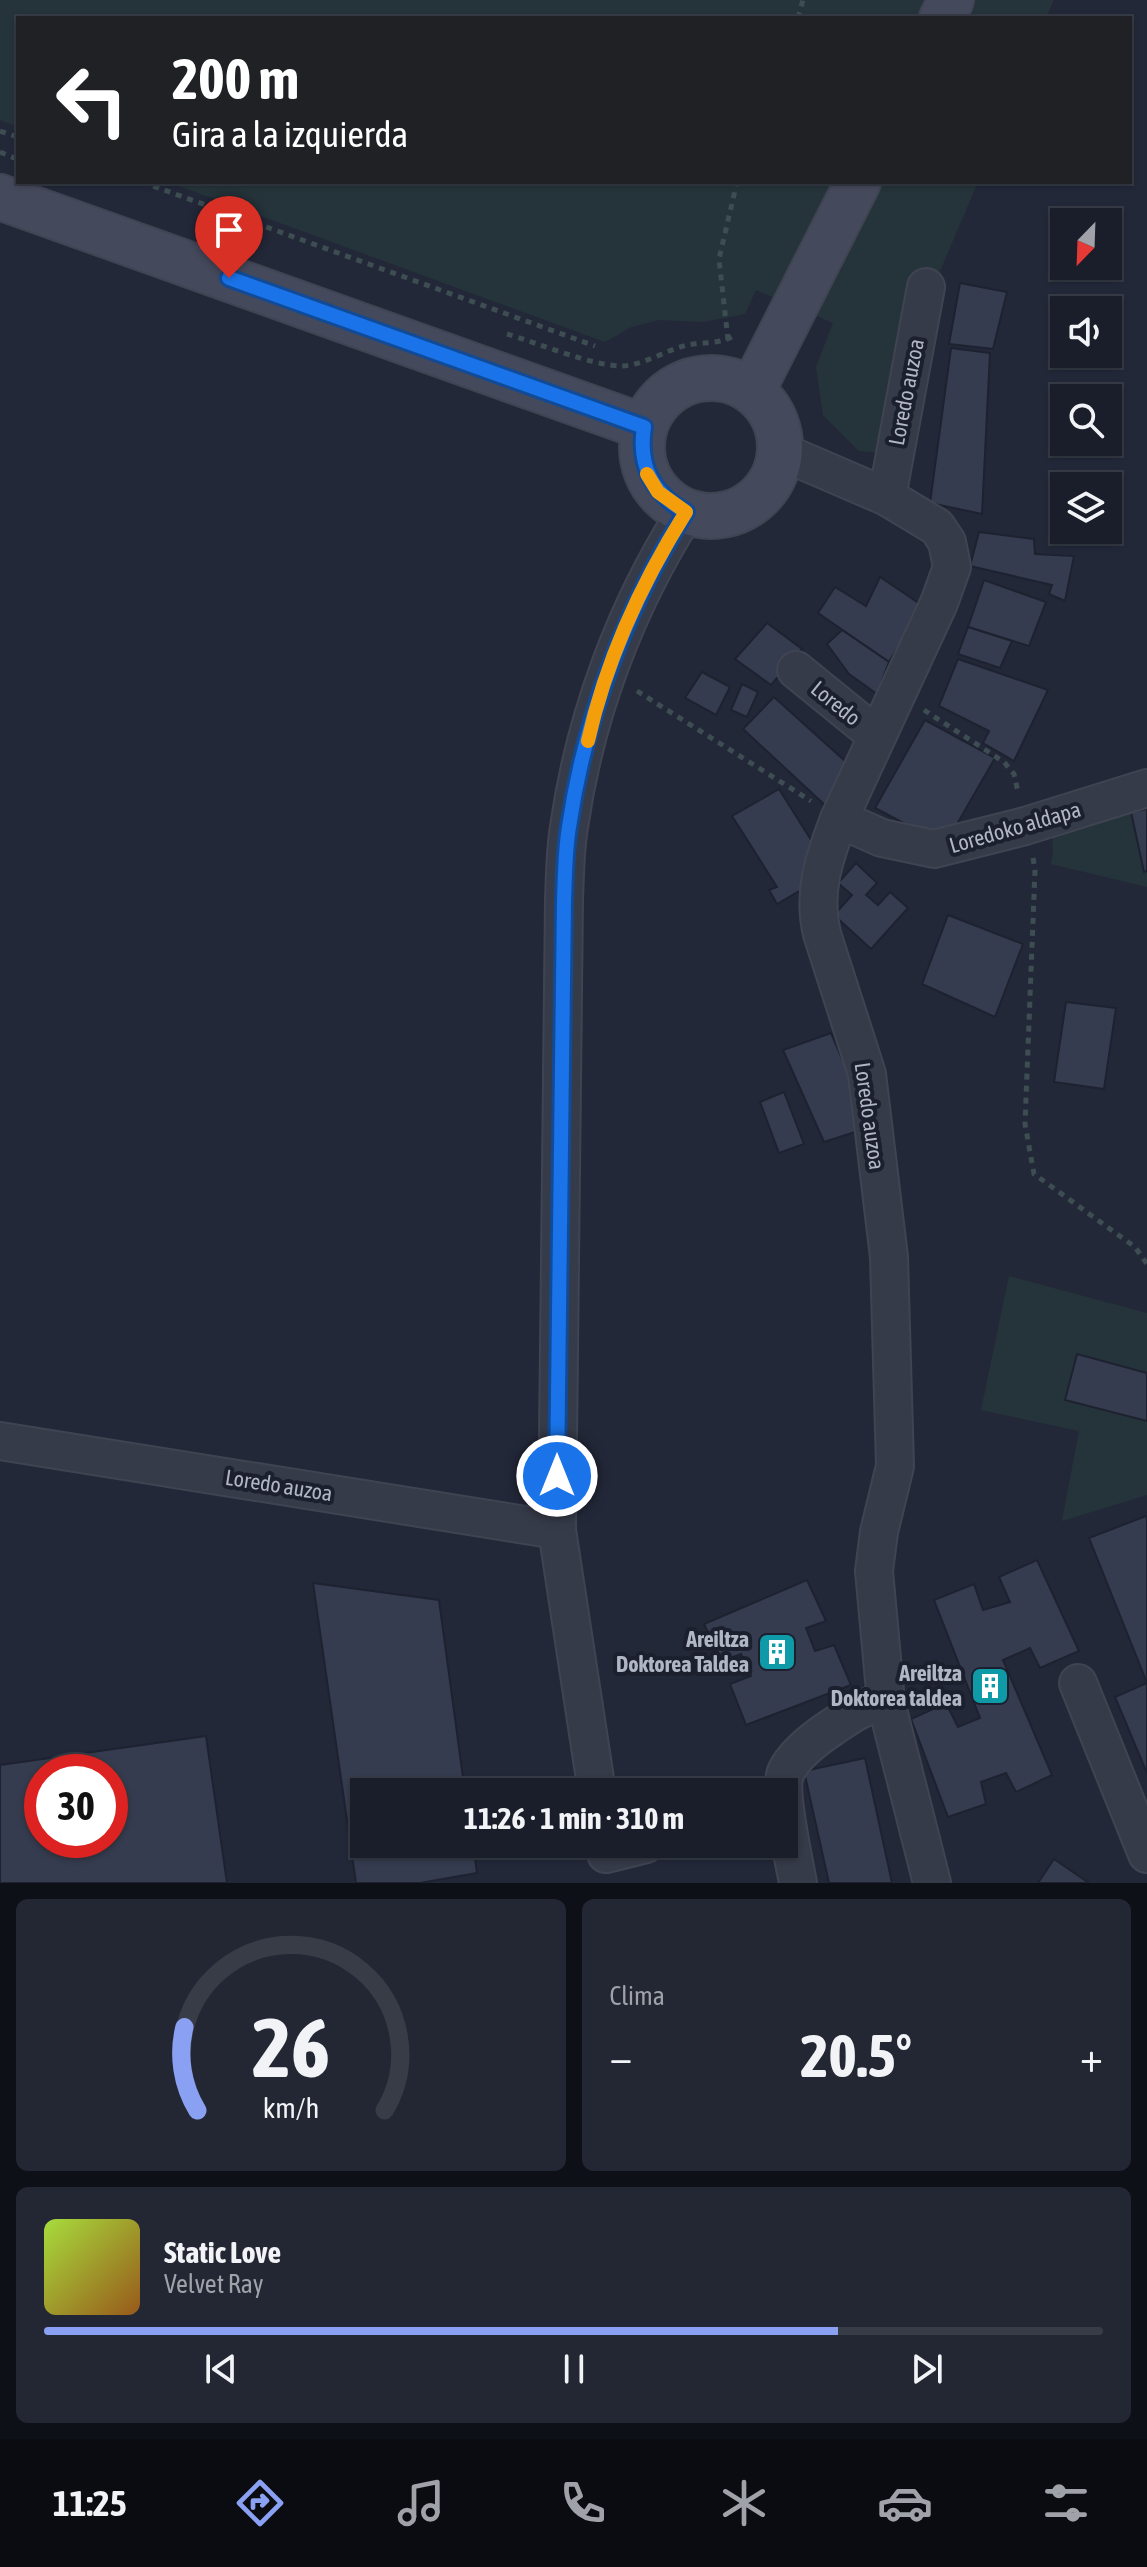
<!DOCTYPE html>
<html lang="es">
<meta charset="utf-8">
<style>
body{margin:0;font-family:"Asap Condensed",sans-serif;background:#232733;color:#f1f3f6;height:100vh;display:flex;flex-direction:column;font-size:30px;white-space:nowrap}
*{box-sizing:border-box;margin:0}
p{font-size:26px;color:#9fa2a9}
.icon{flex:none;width:44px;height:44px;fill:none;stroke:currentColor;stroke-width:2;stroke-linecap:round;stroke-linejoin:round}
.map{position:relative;height:1883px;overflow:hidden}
.drawer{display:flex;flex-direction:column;gap:16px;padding:16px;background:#0e1018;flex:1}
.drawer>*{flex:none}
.hud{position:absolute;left:16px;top:16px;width:1116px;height:168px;border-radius:0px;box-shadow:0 2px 6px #0004,0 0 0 2px #383c47;background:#202124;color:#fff;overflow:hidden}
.needle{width:52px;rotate:203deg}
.buttons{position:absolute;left:1050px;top:208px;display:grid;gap:16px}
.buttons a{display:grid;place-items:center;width:72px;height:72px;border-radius:0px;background:#1a1e2b;box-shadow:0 2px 6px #0004,0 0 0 2px #383c47;font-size:40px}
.speed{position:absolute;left:24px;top:1754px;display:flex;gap:16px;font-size:40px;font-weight:700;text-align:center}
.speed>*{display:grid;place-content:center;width:104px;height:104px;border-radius:50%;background:#1a1e2b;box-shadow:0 2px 6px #0004,0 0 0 2px #383c47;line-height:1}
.speed .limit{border:12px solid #d22;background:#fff;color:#111}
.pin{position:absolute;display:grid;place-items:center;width:68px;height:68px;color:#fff;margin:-82px -34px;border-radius:50% 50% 50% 0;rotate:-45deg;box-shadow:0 0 8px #0007}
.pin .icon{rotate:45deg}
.me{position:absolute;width:88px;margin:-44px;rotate:0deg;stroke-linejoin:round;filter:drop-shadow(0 0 6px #0008)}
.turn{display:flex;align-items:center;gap:28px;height:168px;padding:0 24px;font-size:36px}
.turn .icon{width:104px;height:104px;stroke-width:2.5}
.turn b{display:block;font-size:56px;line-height:68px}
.big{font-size:60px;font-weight:700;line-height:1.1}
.drawer .widget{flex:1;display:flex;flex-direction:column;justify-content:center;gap:12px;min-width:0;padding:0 28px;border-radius:12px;background:#232733}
.drawer .dial{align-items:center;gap:0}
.dial svg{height:208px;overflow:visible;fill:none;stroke:#383c47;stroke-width:7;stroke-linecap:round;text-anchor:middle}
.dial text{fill:#f1f3f6;stroke:none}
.song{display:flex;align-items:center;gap:24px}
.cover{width:96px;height:96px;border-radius:12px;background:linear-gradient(135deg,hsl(80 70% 55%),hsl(30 70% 35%))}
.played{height:8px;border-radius:4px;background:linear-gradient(90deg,#8aa0f2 75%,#383c47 75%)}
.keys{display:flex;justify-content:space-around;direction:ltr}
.heat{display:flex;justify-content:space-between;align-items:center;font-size:44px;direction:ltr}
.drawer .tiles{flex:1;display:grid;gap:16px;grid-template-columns:1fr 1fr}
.widget:last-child{grid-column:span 2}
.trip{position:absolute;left:350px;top:1778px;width:448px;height:80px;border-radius:0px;background:#1a1e2b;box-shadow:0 2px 6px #0004,0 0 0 2px #383c47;font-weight:700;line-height:80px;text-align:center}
.dock{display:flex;height:128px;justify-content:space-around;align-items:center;background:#0a0c11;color:#9fa2a9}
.dock .icon{width:56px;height:56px}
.dock .on{color:#8aa0f2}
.dock b{font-size:36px;color:#f1f3f6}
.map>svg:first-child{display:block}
</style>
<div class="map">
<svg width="1147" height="1883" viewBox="0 0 1147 1883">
<rect width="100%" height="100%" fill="#232839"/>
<g fill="#25343a">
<path d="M0 0H1054L1046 18H18V127L0 120Z"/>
<path d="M168 182H978L937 278 884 453 859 451 823 415 816 367 833 323 756 290 745 314 703 322 659 320 631 327 605 342Z"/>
<path d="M1147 803V887L1051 864 1053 854 1052 831Z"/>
<path d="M1009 1276 1147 1313V1495L1062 1521 1079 1431 981 1410Z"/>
</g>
<g fill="#353c4f" stroke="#1e2230" stroke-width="2" fill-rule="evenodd">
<path d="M960 283 1007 292 993 349 949 344Z"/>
<path d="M951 348 990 353 982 514 930 503Z"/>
<path d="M979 532 1034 539 1035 554 1074 556 1065 601 1049 594 1052 585 970 566Z"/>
<path d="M880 577 923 606 889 662 818 613 835 587 866 606Z"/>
<path d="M984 580 1046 602 1029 646 968 627Z"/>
<path d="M767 623 802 649 771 685 735 659Z"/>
<path d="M968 627 1012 641 1000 668 958 654Z"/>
<path d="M842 630 889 662 877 694 849 674 827 644Z"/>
<path d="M958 659 1048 690 1014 761 983 743 989 731 939 706Z"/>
<path d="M702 672 730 687 716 715 685 698Z"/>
<path d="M742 684 758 692 747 717 731 710Z"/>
<path d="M774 697 856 771 827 807 743 729Z"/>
<path d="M925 720 995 758 945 845 875 808Z"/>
<path d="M779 789 823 859 813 883 777 904 769 890 777 887 732 816Z"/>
<path d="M1147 809V871L1144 872 1131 812Z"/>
<path d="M856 863 877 883 866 895 878 905 890 892 908 908 871 949 834 915 852 895 838 883Z"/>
<path d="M948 915 1023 944 995 1017 922 984Z"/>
<path d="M1066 1002 1116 1008 1104 1089 1054 1082Z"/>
<path d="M831 1033 862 1105 855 1132 824 1142 783 1050Z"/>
<path d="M784 1092 804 1144 779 1153 760 1102Z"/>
<path d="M1077 1354 1147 1373V1421L1065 1400Z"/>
<path d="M1146 1516 1147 1517V1683L1089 1538Z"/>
<path d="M1037 1560 1079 1651 1040 1668 1030 1648 1003 1660 1052 1775 1016 1792 1006 1773 981 1782 986 1804 948 1817 911 1719 946 1703 958 1727 980 1718 934 1600 974 1584 983 1610 1010 1602 999 1577Z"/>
<path d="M807 1580 826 1621 806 1628 815 1651 834 1645 851 1685 746 1725 730 1684 751 1676 741 1654 722 1661 704 1624Z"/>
<path d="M313 1583 439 1600 465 1792H364V1844H473L477 1873 420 1883H356Z"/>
<path d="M1147 1683V1773L1115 1697Z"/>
<path d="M206 1736 227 1883H0V1765ZM42 1772H110V1840H42Z"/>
<path d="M865 1758 892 1883H829L804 1771Z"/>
<path d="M1054 1859 1089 1883H1038Z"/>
</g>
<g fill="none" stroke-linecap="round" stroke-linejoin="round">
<defs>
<g id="street">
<path d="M780 451 887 497 937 527 947 542 952 567 939 603 839 819C824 858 812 893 822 934L867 1074 889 1257 895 1466 879 1532 874 1571 886 1702"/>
<path d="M887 497 926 287"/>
<path d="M796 670 876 735"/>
<path d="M839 819 882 838 934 849 1025 826 1147 788"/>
<path d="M0 1441 557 1530"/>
<path d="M1078 1683 1147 1854"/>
<path d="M597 1792 557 1530 564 900C565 876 565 851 569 827 585 715 626 606 686 512"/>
<path d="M606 1854 646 1844"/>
<path d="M798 1883C794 1861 778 1789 786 1772 794 1755 816 1738 831 1728 850 1715 863 1705 886 1702L932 1883"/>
</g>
<g id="secondary">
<path d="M942 18 951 0"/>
<path d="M0 197 644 427"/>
<circle cx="711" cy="447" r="69"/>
<path d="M752 391 858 182"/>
</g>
</defs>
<use href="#street" stroke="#404452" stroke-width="40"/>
<use href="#secondary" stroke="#404452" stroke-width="48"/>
<g stroke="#3d4d52" stroke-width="5" stroke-dasharray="6 6" stroke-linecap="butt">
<path d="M798 18 803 0"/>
<path d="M0 131 18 137"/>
<path d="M0 152 17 159"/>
<path d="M142 182 595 346"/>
<path d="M507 334C538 343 592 366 622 366 644 365 666 350 687 345 703 342 723 344 735 335"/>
<path d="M728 340 719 259 737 182"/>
<path d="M637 691 811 801"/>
<path d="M924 710 1004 762 1014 774 1018 792"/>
<path d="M1033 858 1035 870 1025 1124 1034 1174 1135 1247 1147 1264"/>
</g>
<use href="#street" stroke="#363b49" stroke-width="36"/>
<use href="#secondary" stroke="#45495c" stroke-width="44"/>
</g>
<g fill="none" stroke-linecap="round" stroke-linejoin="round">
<defs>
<path id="route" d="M229 278 644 427C638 466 652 493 686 512 627 606 585 716 569 827 565 851 565 876 564 900L557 1476"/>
</defs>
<use href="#route" stroke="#114b97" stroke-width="20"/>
<use href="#route" stroke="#1a73e8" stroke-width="14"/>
<path stroke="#f59e0b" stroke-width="14" d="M588 741C606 660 642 582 686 512L658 492 647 474"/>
</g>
<defs>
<symbol id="building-square" viewBox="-11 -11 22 22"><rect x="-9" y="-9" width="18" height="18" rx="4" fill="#0f9aa8" stroke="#1c202e"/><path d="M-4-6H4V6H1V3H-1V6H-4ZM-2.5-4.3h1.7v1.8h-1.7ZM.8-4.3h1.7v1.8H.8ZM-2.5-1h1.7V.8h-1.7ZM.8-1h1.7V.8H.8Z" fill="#fff"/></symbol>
</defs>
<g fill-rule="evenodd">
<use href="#building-square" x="755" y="1630" width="44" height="44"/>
<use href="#building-square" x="968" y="1664" width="44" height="44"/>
</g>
<g text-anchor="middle" stroke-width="8" stroke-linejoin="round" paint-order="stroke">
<g font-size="22" fill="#b1b6c5" stroke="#1c202e">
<text transform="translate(906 392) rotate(-79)" y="8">Loredo auzoa</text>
<text transform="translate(836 703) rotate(39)" y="8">Loredo</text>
<text transform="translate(1015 827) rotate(-16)" y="8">Loredoko aldapa</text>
<text transform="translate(870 1116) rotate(82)" y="8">Loredo auzoa</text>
<text transform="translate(279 1485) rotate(9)" y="8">Loredo auzoa</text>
</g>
<g font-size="22" font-weight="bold" fill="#b1b6c5" stroke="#1c202e" text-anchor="end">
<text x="749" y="1647">Areiltza<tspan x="749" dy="25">Doktorea Taldea</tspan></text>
<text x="962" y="1681">Areiltza<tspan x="962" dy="25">Doktorea taldea</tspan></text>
</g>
</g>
</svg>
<div class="buttons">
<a><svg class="needle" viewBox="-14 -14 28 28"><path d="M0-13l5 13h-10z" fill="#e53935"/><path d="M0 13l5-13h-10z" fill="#9fa2a9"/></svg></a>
<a><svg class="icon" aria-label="sound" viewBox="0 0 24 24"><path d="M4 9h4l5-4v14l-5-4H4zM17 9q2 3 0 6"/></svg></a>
<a><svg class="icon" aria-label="search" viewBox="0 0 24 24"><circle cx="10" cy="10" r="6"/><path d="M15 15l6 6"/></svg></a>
<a><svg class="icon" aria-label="layers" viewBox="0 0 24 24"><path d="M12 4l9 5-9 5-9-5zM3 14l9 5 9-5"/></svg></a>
</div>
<div class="speed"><div class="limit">30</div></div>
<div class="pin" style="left:229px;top:278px;background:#d93025"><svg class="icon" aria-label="arrive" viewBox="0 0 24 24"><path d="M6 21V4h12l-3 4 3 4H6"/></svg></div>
<svg class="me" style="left:557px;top:1476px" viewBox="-20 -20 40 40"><circle r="17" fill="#1a73e8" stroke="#fff" stroke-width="3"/><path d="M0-11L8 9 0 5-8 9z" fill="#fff"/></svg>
<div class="trip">11:26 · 1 min · 310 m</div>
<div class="hud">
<div class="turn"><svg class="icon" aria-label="left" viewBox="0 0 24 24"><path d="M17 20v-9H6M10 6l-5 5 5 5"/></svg><div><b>200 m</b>Gira a la izquierda</div></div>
</div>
</div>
<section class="drawer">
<div class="tiles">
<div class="widget dial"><svg viewBox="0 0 100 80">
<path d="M14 69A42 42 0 1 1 86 69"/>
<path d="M14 69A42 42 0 0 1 9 37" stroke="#8aa0f2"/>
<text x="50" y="56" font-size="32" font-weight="700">26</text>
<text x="50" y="72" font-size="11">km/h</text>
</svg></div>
<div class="widget"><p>Clima</p>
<div class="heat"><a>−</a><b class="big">20.5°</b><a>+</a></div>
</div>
<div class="widget">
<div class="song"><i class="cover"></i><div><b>Static Love</b><p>Velvet Ray</p></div></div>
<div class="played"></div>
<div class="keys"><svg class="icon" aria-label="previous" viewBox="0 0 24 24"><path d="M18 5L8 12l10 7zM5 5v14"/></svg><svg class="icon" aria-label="pause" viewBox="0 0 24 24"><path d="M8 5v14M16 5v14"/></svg><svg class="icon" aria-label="next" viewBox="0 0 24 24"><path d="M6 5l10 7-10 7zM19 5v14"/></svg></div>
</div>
</div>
</section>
<nav class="dock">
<b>11:25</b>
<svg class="icon on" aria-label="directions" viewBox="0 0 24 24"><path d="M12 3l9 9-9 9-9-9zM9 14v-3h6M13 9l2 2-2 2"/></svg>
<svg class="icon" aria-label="music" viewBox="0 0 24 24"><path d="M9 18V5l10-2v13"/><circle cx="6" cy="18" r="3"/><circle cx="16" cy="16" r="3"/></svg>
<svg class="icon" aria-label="phone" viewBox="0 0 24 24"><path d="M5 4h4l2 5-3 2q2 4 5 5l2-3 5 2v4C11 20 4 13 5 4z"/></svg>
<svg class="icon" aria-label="climate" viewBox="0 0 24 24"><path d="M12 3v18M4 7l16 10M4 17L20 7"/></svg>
<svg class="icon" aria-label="car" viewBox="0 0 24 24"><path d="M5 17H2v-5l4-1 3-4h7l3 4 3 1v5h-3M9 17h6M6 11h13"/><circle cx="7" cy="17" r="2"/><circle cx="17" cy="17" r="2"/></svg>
<svg class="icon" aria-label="filters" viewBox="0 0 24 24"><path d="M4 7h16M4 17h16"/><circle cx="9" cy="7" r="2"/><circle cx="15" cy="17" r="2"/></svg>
</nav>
